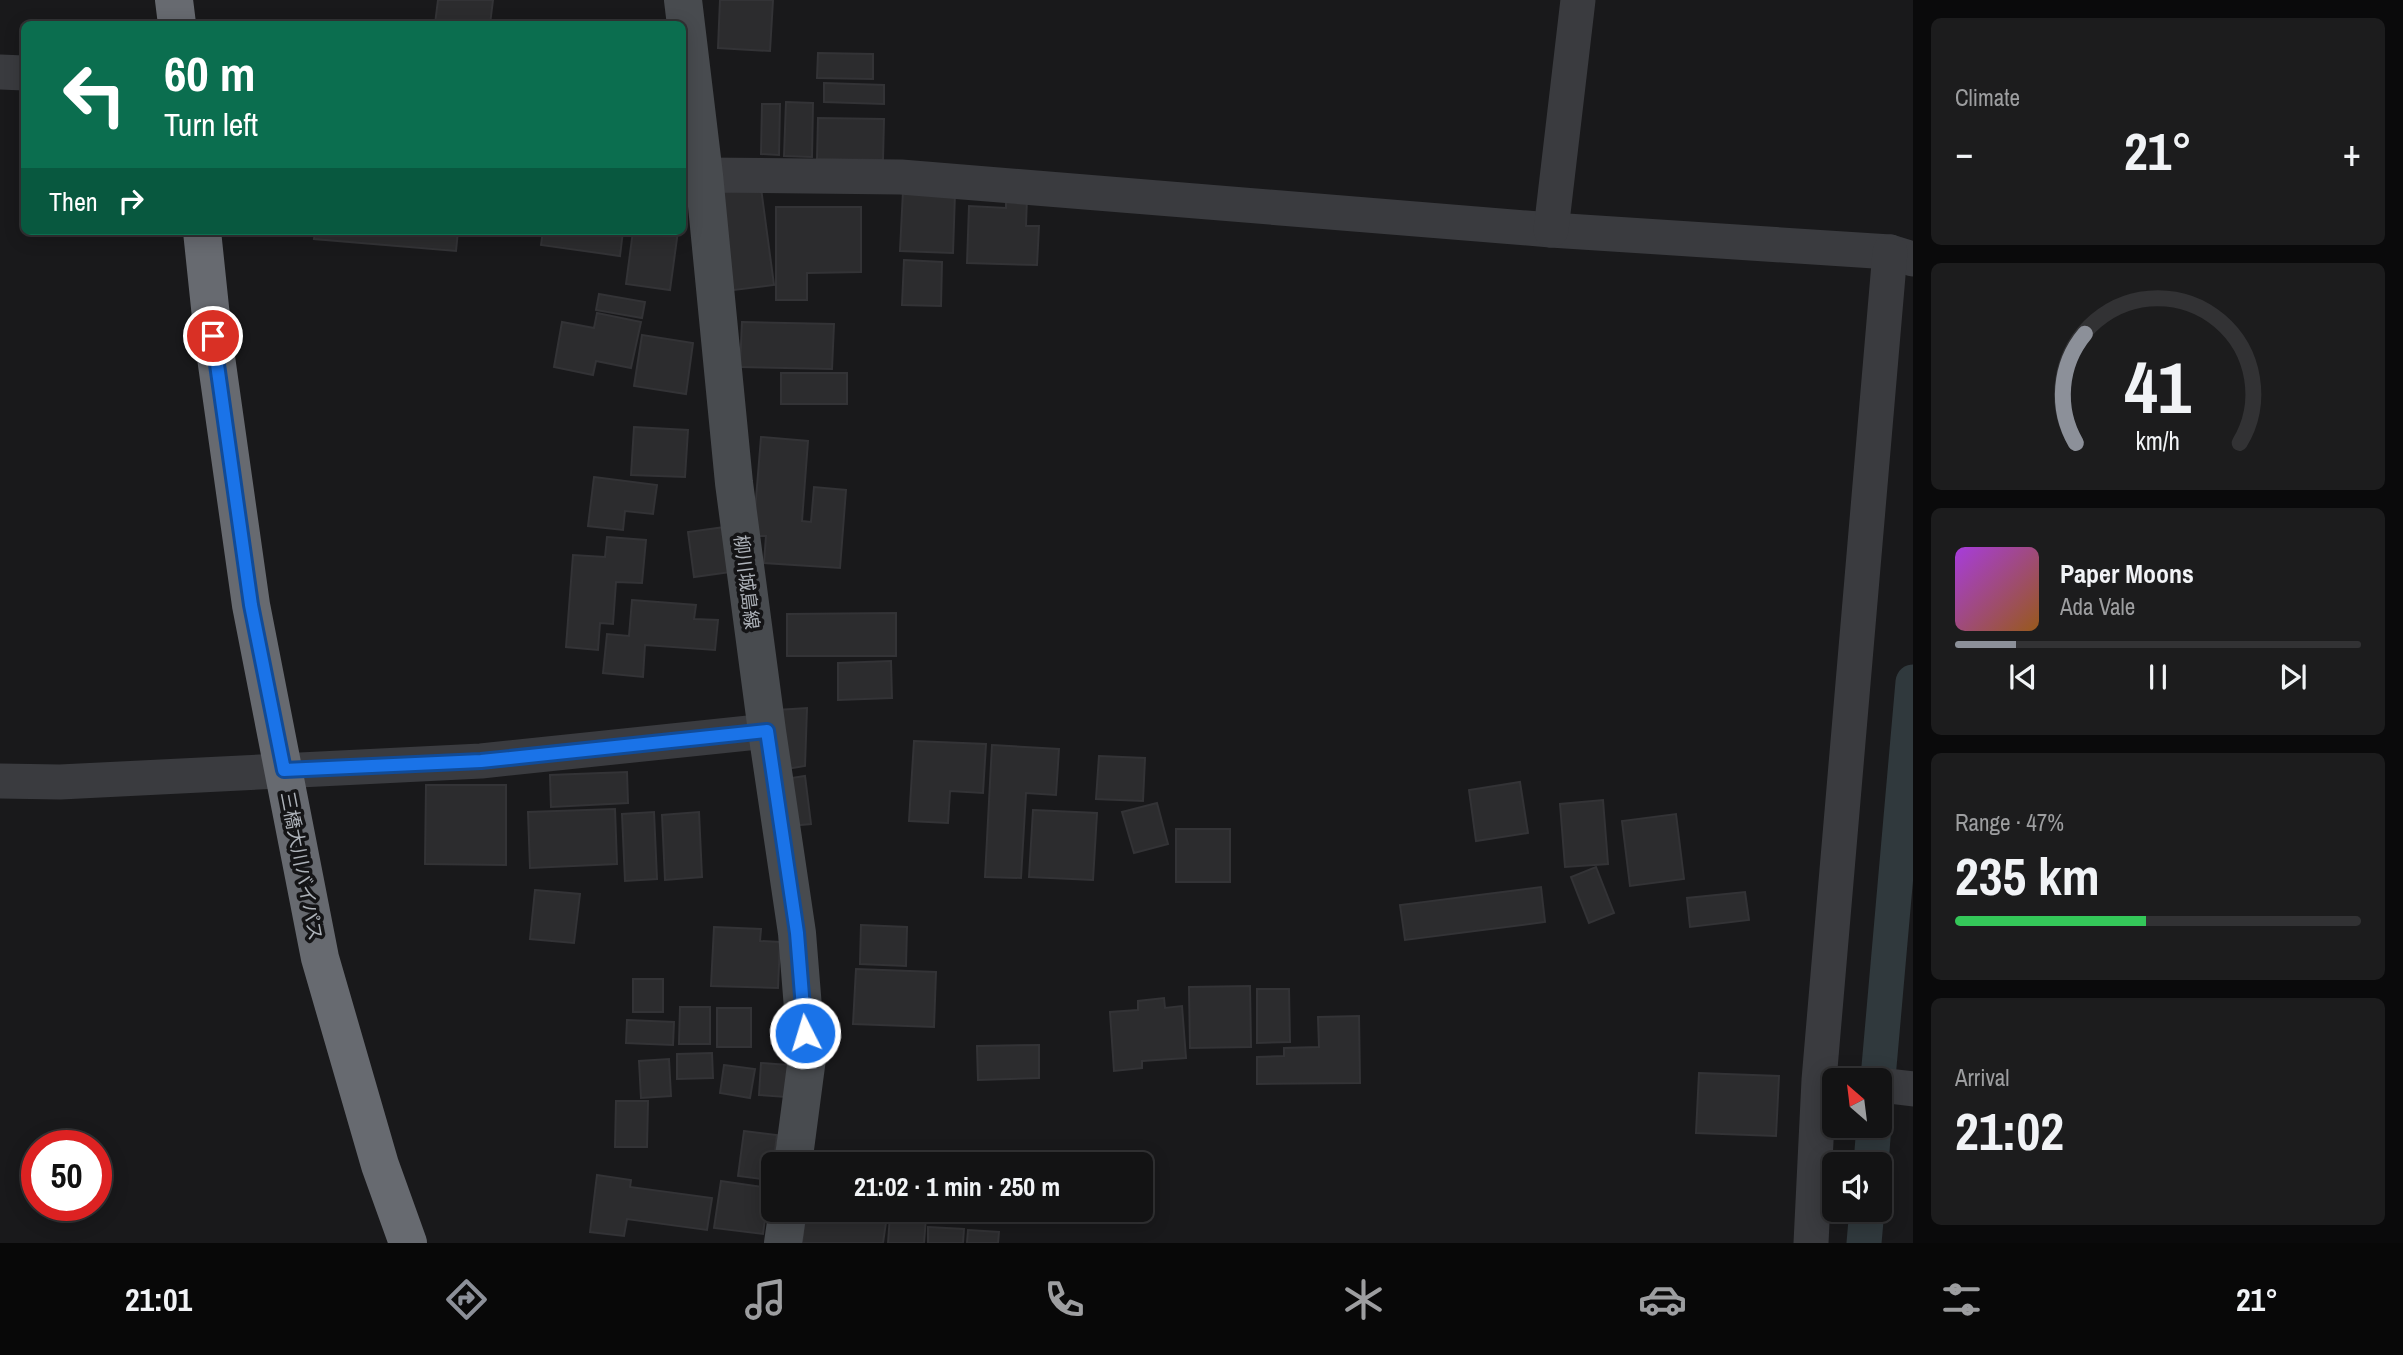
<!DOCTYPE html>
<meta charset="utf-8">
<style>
body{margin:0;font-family:"Archivo Narrow","Noto Sans JP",sans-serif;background:#1c1c1d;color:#f1f3f6;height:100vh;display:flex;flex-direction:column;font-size:26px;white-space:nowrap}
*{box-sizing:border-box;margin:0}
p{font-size:23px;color:#9d9ea0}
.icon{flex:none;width:38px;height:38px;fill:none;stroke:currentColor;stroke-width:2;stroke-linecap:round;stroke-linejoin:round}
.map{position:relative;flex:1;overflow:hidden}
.drawer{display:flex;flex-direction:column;gap:18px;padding:18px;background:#0a0a0b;width:490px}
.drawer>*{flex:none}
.guide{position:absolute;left:21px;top:21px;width:665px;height:214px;border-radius:10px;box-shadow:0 4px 18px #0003,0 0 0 2px #323234;background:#0b6e4f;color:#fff;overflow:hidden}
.needle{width:46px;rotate:332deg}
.fabs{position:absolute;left:1822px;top:1068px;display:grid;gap:14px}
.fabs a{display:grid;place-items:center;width:70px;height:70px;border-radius:10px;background:#131314;box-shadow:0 4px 18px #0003,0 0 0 2px #323234;font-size:35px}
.speed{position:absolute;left:21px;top:1130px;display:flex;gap:14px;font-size:35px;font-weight:700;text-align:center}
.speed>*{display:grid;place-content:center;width:91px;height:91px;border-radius:50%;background:#131314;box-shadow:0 4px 18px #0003,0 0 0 2px #323234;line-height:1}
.speed .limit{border:10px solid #d22;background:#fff;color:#111}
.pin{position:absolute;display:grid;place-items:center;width:60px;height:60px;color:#fff;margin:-30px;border:4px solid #fff;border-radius:50%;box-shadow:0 2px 7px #0007}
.me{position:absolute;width:77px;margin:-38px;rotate:355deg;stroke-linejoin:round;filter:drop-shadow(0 0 5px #0008)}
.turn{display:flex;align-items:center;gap:24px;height:147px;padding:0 28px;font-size:32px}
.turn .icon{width:91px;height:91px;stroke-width:2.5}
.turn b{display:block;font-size:49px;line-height:60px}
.then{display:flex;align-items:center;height:66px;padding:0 28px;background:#0003;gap:14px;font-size:26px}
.big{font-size:52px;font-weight:700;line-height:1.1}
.drawer .tile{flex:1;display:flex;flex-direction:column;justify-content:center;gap:10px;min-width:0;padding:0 24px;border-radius:10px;background:#1c1c1d}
.drawer .dial{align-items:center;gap:0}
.dial svg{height:182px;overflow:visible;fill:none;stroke:#323234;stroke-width:7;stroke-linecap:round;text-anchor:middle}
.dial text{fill:#f1f3f6;stroke:none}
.song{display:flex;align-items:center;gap:21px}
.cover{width:84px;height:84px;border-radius:10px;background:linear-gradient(135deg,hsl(280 70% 55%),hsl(30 70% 35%))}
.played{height:7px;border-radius:4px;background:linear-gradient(90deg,#8c9099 15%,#323234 15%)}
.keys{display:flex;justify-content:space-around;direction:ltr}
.heat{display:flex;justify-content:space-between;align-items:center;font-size:38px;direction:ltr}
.charge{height:10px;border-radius:5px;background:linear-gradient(90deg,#34c759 47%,#323234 0)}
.trip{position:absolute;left:761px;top:1152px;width:392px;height:70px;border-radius:10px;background:#131314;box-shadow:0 4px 18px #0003,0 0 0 2px #323234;font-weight:700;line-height:70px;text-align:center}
.dock{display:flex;height:112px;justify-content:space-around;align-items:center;background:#080808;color:#9d9ea0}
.dock .icon{width:49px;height:49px}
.dock .selected{color:#8c9099}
.dock b{font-size:32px;color:#f1f3f6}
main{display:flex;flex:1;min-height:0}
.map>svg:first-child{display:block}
</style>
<main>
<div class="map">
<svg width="1913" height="1243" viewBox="0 0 1913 1243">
<rect width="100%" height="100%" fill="#19191b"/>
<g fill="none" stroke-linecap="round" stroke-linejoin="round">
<g stroke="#30393d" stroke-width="35">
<path d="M1878 1078 1913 682"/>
<path d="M1871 1164 1874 1125"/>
<path d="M1864 1243 1867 1209"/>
</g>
</g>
<g fill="#2c2c2e" stroke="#333336" stroke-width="2">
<path d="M438 0H493L490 24H435Z"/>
<path d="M720 0H773L770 51 718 48Z"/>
<path d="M818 53 873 54V79L817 78Z"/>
<path d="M824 83 884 85V104L824 102Z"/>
<path d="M786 102 813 103 812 157 784 156Z"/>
<path d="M762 104H780L779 155 761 154Z"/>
<path d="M818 118 884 119 883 160 817 159Z"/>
<path d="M761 188 774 285 726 291 714 193Z"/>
<path d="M903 191 955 193 953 253 900 251Z"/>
<path d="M1006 196 1027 197 1026 226H1039L1037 265 967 263 969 206 1006 208Z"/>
<path d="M776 207H861V272L807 273V300H776Z"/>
<path d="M315 231H458L456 251 314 239Z"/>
<path d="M543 231H623L620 256 541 245Z"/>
<path d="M633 231H678L670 290 626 284Z"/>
<path d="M904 260 942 262 941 306 902 305Z"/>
<path d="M599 294 645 302 642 318 596 310Z"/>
<path d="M597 313 641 322 631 368 596 361 593 375 554 367 562 322 594 328Z"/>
<path d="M742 322 834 324 832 369 740 367Z"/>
<path d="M642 335 693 343 686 394 634 386Z"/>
<rect x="781" y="373" width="66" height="31"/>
<path d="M634 427 688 430 685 477 631 475Z"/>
<path d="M761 437 808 441 802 521 811 522 814 487 846 490 840 568 764 563 766 536H753Z"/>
<path d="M594 477 657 485 653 514 625 511 623 530 588 526Z"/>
<path d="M725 527 731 572 694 577 688 532Z"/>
<path d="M607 537 646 540 642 583 616 582 613 624 600 623 598 650 566 647 573 555 605 557Z"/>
<path d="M632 600 696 605 694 619 718 620 715 650 645 645 643 677 603 673 607 634 629 636Z"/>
<path d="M896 613V656H787V614Z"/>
<path d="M891 661 892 698 838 700V663Z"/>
<path d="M807 708 805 766 786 769 777 710Z"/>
<path d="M914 741 986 744 983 793 950 791 948 823 909 821Z"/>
<path d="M992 745 1059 749 1056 795 1026 793 1021 878 985 877Z"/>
<path d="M1099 756 1145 758 1143 801 1096 799Z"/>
<path d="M627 772 628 803 551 807 550 775Z"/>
<path d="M805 776 811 824 790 826 785 779Z"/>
<path d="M1520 782 1528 833 1476 841 1469 790Z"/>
<path d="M426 785H506V865L425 864Z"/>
<path d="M1603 800 1608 864 1565 867 1560 804Z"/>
<path d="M1157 803 1168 844 1134 853 1122 812Z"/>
<path d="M615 809 617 864 530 868 528 812Z"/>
<path d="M1033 810 1097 813 1093 880 1029 877Z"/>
<path d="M654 812 657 879 625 881 622 814Z"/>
<path d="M699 812 702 877 665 880 662 815Z"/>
<path d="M1676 814 1684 879 1630 886 1622 821Z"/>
<rect x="1176" y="829" width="54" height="53"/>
<path d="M1596 867 1614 913 1589 923 1571 877Z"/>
<path d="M1541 887 1545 922 1405 940 1400 905Z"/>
<path d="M535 890 580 894 574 943 530 939Z"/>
<path d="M1745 892 1749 920 1690 927 1687 898Z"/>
<path d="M861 925 907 927 906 966 860 964Z"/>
<path d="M714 927 761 929 760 941 780 942 778 988 711 986Z"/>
<path d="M856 969 936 972 934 1027 853 1024Z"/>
<rect x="633" y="979" width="30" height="33"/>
<path d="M1250 986 1251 1047 1190 1048 1189 987Z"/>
<path d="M1257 989H1289L1290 1042 1257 1043Z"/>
<path d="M1164 998 1165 1008 1182 1006 1186 1058 1142 1061V1068L1114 1071 1110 1012 1138 1010V1001Z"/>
<path d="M680 1007H710V1044H679Z"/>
<rect x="717" y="1008" width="34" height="39"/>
<path d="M1359 1016 1360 1083 1257 1084V1057L1284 1056V1048L1319 1047 1318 1017Z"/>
<path d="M627 1020 674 1022 673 1045 626 1043Z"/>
<path d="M1039 1045V1078L978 1080 977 1046Z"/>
<path d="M712 1053 713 1078 677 1079V1054Z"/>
<path d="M669 1059 671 1096 641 1098 639 1061Z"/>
<path d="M761 1063 788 1065 786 1097 759 1095Z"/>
<path d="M724 1065 755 1069 750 1098 720 1093Z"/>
<path d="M1699 1073 1779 1076 1776 1136 1696 1133Z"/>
<path d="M616 1101H648L647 1147H615Z"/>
<path d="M744 1131 777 1135 771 1180 738 1176Z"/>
<path d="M597 1175 631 1180 630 1187 712 1198 707 1230 627 1219 624 1236 590 1232Z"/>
<path d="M721 1181 769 1188 763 1234 714 1228Z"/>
<path d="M806 1209H888L883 1243H802Z"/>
<path d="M890 1215 926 1217 924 1243H888Z"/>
<path d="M928 1227 964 1229 963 1243H928Z"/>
<path d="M968 1230 999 1232 998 1243H967Z"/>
</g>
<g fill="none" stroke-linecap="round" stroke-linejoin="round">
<g stroke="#3a3b3f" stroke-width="35">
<path d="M0 72 24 73"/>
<path d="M704 175 901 177 1551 230 1890 252 1913 259"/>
<path d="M1551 230 1578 0"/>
<path d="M0 781 60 782 481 761 767 731"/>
<path d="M1880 1085 1913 1089"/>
<path d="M1811 1243 1819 1080 1890 252"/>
</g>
<g stroke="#484b4f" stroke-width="38">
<path d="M683 0 704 175 734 483 767 731 797 933 807 1058 793 1164"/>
<path d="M783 1243 788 1209"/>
</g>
<g stroke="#676a70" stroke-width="38">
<path d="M174 0 177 24"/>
<path d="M202 231 213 336 251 605 320 958 380 1165 408 1243"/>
</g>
</g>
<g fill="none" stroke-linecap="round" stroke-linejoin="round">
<defs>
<path id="route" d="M213 336 251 605 284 770 481 761 767 731 797 933 805 1033"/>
</defs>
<use href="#route" stroke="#114b97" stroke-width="18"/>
<use href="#route" stroke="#1a73e8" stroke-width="12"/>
</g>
<g text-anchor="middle" stroke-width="7" stroke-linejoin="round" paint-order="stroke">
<g font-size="19" fill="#adb2b9" stroke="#141416">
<text transform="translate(747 582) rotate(83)" y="7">柳川城島線</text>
<text transform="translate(302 866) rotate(79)" y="7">三橋大川バイパス</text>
</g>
</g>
</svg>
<div class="fabs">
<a><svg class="needle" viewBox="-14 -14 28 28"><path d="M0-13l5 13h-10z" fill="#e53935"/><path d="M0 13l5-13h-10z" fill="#9d9ea0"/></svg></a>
<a><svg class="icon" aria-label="sound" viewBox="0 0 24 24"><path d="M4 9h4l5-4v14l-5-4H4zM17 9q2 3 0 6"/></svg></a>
</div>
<div class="speed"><div class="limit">50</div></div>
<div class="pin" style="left:213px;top:336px;background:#d93025"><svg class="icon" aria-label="arrive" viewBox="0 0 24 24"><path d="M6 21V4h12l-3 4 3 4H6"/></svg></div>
<svg class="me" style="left:805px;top:1033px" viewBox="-20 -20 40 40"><circle r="17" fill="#1a73e8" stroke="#fff" stroke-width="3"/><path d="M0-11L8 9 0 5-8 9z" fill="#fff"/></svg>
<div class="trip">21:02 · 1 min · 250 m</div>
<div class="guide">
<div class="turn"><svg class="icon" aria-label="left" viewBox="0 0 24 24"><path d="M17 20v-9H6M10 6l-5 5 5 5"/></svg><div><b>60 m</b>Turn left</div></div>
<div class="then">Then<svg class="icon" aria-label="right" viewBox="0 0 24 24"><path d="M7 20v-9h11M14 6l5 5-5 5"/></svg></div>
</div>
</div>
<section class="drawer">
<div class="tile"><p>Climate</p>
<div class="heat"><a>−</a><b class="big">21°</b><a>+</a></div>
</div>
<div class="tile dial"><svg viewBox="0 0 100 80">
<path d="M14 69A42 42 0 1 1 86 69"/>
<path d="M14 69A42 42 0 0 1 18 21" stroke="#8c9099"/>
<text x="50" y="56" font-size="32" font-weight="700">41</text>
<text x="50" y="72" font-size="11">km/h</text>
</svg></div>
<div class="tile">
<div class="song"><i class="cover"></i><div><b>Paper Moons</b><p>Ada Vale</p></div></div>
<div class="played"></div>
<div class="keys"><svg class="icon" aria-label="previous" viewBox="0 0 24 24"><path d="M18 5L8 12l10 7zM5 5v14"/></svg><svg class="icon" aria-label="pause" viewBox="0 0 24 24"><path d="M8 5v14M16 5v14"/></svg><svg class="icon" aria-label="next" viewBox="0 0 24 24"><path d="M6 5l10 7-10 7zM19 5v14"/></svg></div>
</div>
<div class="tile"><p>Range · 47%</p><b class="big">235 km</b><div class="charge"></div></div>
<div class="tile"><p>Arrival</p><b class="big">21:02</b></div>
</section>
</main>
<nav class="dock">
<b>21:01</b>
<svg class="icon selected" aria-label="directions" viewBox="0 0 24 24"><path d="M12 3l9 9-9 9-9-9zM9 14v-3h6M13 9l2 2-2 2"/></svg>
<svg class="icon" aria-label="music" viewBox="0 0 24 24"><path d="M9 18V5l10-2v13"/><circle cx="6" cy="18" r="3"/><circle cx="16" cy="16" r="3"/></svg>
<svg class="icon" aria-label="phone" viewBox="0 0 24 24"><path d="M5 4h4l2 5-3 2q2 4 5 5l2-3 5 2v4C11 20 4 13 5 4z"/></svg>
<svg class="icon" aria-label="climate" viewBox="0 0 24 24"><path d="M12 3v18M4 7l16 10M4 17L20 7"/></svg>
<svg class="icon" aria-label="car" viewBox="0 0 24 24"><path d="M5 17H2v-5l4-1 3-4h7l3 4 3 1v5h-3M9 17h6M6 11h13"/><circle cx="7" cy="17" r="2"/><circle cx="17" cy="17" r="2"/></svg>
<svg class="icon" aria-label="filters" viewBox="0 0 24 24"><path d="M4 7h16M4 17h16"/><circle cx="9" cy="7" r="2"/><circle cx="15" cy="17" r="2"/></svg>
<b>21°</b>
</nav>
